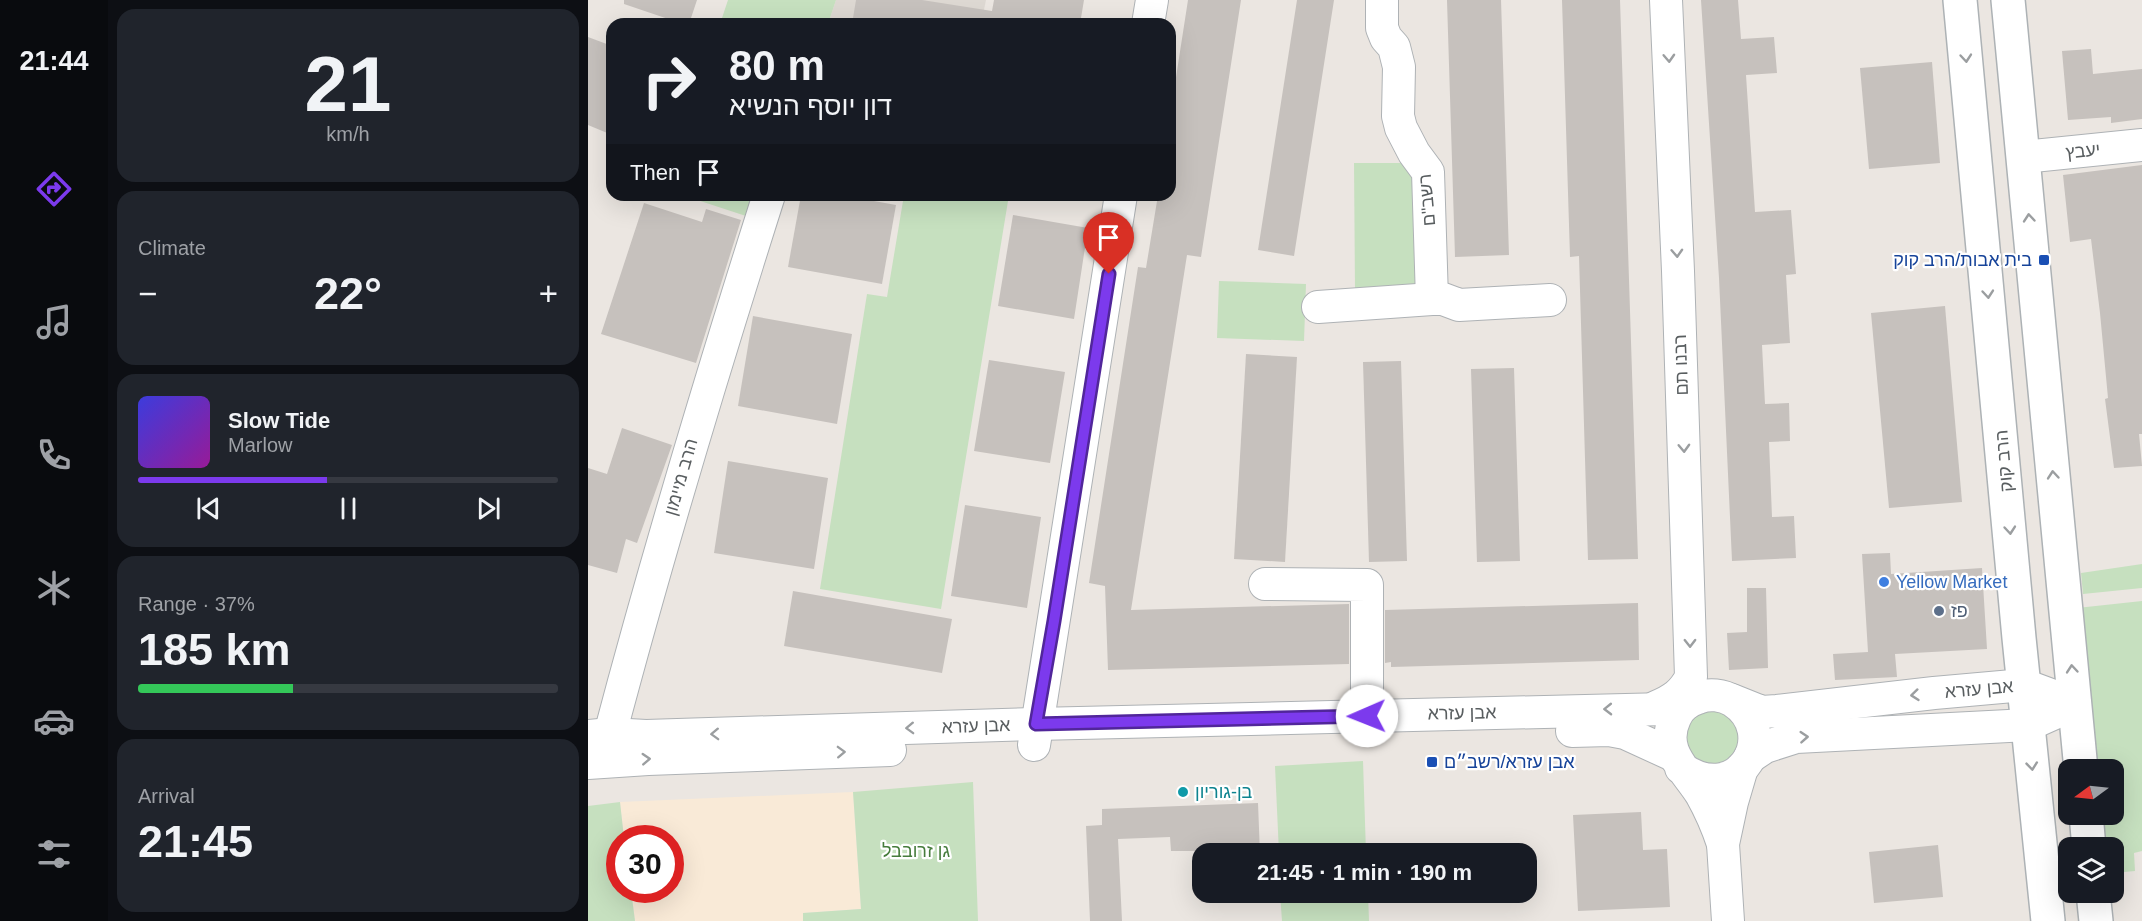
<!DOCTYPE html>
<meta charset="utf-8">
<style>
body{margin:0;font-family:Helvetica,Heebo,sans-serif;background:#20242c;color:#f1f3f6;height:100vh;display:flex;flex-direction:column;font-size:22px;white-space:nowrap}
*{box-sizing:border-box;margin:0}
p{font-size:20px;color:#9ea1a6}
.icon{flex:none;width:33px;height:33px;fill:none;stroke:currentColor;stroke-width:2;stroke-linecap:round;stroke-linejoin:round}
.map{position:relative;flex:1;overflow:hidden}
.side{display:flex;flex-direction:column;gap:9px;padding:9px;background:#0d0f14;width:480px}
.side>*{flex:none}
.banner{position:absolute;left:18px;top:18px;width:570px;height:183px;border-radius:18px;box-shadow:0 6px 24px #0002;background:#171b24;color:#f1f3f6;overflow:hidden}
.needle{width:39px;rotate:255deg}
.controls{position:absolute;left:1470px;top:759px;display:grid;gap:12px}
.controls a{display:grid;place-items:center;width:66px;height:66px;border-radius:12px;background:#171b24;box-shadow:0 6px 24px #0002;font-size:30px}
.speed{position:absolute;left:18px;top:825px;display:flex;gap:12px;font-size:30px;font-weight:700;text-align:center}
.speed>*{display:grid;place-content:center;width:78px;height:78px;border-radius:50%;background:#171b24;box-shadow:0 6px 24px #0002;line-height:1}
.speed .limit{border:9px solid #d22;background:#fff;color:#111}
.pin{position:absolute;display:grid;place-items:center;width:51px;height:51px;color:#fff;margin:-62px -26px;border-radius:50% 50% 50% 0;rotate:-45deg;box-shadow:0 0 6px #0007}
.pin .icon{rotate:45deg}
.me{position:absolute;width:66px;margin:-33px;rotate:269deg;stroke-linejoin:round;filter:drop-shadow(0 0 4px #0008)}
.turn{display:flex;align-items:center;gap:21px;height:126px;padding:0 24px;font-size:27px}
.turn .icon{width:78px;height:78px;stroke-width:2.5}
.turn b{display:block;font-size:42px;line-height:51px}
.then{display:flex;align-items:center;height:57px;padding:0 24px;background:#0003;gap:12px;font-size:22px}
.big{font-size:45px;font-weight:700;line-height:1.1}
.side .tile{flex:1;display:flex;flex-direction:column;justify-content:center;gap:9px;min-width:0;padding:0 21px;border-radius:18px;background:#20242c}
.side .dial{align-items:center;gap:0}
.dial b{font-size:78px;line-height:1}
.song{display:flex;align-items:center;gap:18px}
.cover{width:72px;height:72px;border-radius:9px;background:linear-gradient(135deg,hsl(240 70% 55%),hsl(300 70% 35%))}
.played{height:6px;border-radius:3px;background:linear-gradient(90deg,#7c3aed 45%,#363941 45%)}
.keys{display:flex;justify-content:space-around;direction:ltr}
.heat{display:flex;justify-content:space-between;align-items:center;font-size:33px;direction:ltr}
.charge{height:9px;border-radius:4px;background:linear-gradient(90deg,#34c759 37%,#363941 0)}
.trip{position:absolute;left:604px;top:843px;width:345px;height:60px;border-radius:18px;background:#171b24;box-shadow:0 6px 24px #0002;font-weight:700;line-height:60px;text-align:center}
main{display:flex;flex:1;min-height:0}
.tabs{display:flex;flex-direction:column;width:108px;justify-content:space-around;align-items:center;background:#090b0e;color:#9ea1a6}
.tabs .icon{width:42px;height:42px}
.tabs .active{color:#7c3aed}
.tabs b{font-size:27px;color:#f1f3f6}
.map>svg:first-child{display:block}
</style>
<main>
<nav class="tabs">
<b>21:44</b>
<svg class="icon active" aria-label="directions" viewBox="0 0 24 24"><path d="M12 3l9 9-9 9-9-9zM9 14v-3h6M13 9l2 2-2 2"/></svg>
<svg class="icon" aria-label="music" viewBox="0 0 24 24"><path d="M9 18V5l10-2v13"/><circle cx="6" cy="18" r="3"/><circle cx="16" cy="16" r="3"/></svg>
<svg class="icon" aria-label="phone" viewBox="0 0 24 24"><path d="M5 4h4l2 5-3 2q2 4 5 5l2-3 5 2v4C11 20 4 13 5 4z"/></svg>
<svg class="icon" aria-label="climate" viewBox="0 0 24 24"><path d="M12 3v18M4 7l16 10M4 17L20 7"/></svg>
<svg class="icon" aria-label="car" viewBox="0 0 24 24"><path d="M5 17H2v-5l4-1 3-4h7l3 4 3 1v5h-3M9 17h6M6 11h13"/><circle cx="7" cy="17" r="2"/><circle cx="17" cy="17" r="2"/></svg>
<svg class="icon" aria-label="filters" viewBox="0 0 24 24"><path d="M4 7h16M4 17h16"/><circle cx="9" cy="7" r="2"/><circle cx="15" cy="17" r="2"/></svg>
</nav>
<section class="side">
<div class="tile dial"><b>21</b><p>km/h</p></div>
<div class="tile"><p>Climate</p>
<div class="heat"><a>−</a><b class="big">22°</b><a>+</a></div>
</div>
<div class="tile">
<div class="song"><i class="cover"></i><div><b>Slow Tide</b><p>Marlow</p></div></div>
<div class="played"></div>
<div class="keys"><svg class="icon" aria-label="previous" viewBox="0 0 24 24"><path d="M18 5L8 12l10 7zM5 5v14"/></svg><svg class="icon" aria-label="pause" viewBox="0 0 24 24"><path d="M8 5v14M16 5v14"/></svg><svg class="icon" aria-label="next" viewBox="0 0 24 24"><path d="M6 5l10 7-10 7zM19 5v14"/></svg></div>
</div>
<div class="tile"><p>Range · 37%</p><b class="big">185 km</b><div class="charge"></div></div>
<div class="tile"><p>Arrival</p><b class="big">21:45</b></div>
</section>
<div class="map">
<svg width="1554" height="921" viewBox="0 0 1554 921">
<rect width="100%" height="100%" fill="#ebe6e1"/>
<path fill="#f9ead7" d="M265 792 273 909 215 913V921H47L43 890H82V838H36L32 802Z"/>
<path fill="#ddd8d2" d="M248 0H398L393 24H240Z"/>
<g fill="#c6e0bf">
<path d="M140 0H248L240 24H132Z"/>
<path d="M766 163H818L836 175 837 288 767 289Z"/>
<path d="M94 195H171L164 218Z"/>
<path d="M316 195H421L353 609 232 589 279 294 299 297Z"/>
<path d="M631 281 718 284 716 341 629 338Z"/>
<path d="M1554 564V588L1495 594 1493 573Z"/>
<path d="M1554 601V851L1546 853 1547 871 1526 873V848L1514 847 1510 815 1526 814V770L1506 769 1489 608Z"/>
<path d="M1117 707 1144 716C1146 721 1150 728 1151 734 1154 749 1137 766 1122 765 1116 765 1109 761 1104 759L1093 730Z"/>
<path d="M775 761 778 853H691L687 766Z"/>
<path d="M385 782 390 921H215V913L273 909 265 792Z"/>
<path d="M32 802 36 838H32V890H43L47 921H0V806Z"/>
<path d="M692 893H780L781 921H694Z"/>
</g>
<g fill="#c6c1bd">
<path d="M36 0H109L101 24H95L36 4Z"/>
<path d="M268 0H334L404 11 406 0H496L492 24H264Z"/>
<path d="M600 0H653L613 257 599 255 543 610 761 604V664L520 670 517 586 501 583 550 267 558 268 570 195H582V116Z"/>
<path d="M709 0H746L706 256 670 250Z"/>
<path d="M859 0H913L921 255 867 257Z"/>
<path d="M974 0H1032L1050 559 1000 560 991 256 982 257Z"/>
<path d="M1113 0H1150L1153 39 1186 37 1189 73 1158 75 1167 212 1203 210 1208 274 1198 275 1202 343 1174 345 1177 404 1201 403 1202 441 1181 442 1184 517 1206 516 1208 558 1144 561 1131 278Z"/>
<path d="M0 37 24 46V135L0 125Z"/>
<path d="M1503 49 1505 74 1554 69V119L1523 123V117L1480 120 1474 51Z"/>
<path d="M1344 62 1352 163 1281 169 1272 68Z"/>
<path d="M1554 165V434H1551L1554 466 1526 468 1517 399 1520 398 1512 313 1503 239 1482 242 1475 175Z"/>
<path d="M213 195H253L308 205 294 284 200 267Z"/>
<path d="M56 203 114 222 118 209 153 220 108 363 13 334Z"/>
<path d="M425 215 500 228 486 319 410 306Z"/>
<path d="M1357 306 1374 502 1301 508 1283 313Z"/>
<path d="M165 316 264 334 249 424 150 406Z"/>
<path d="M658 354 709 357 697 562 646 559Z"/>
<path d="M401 360 477 372 462 463 386 451Z"/>
<path d="M813 361 819 561 781 562 775 362Z"/>
<path d="M926 368 932 561 889 562 883 369Z"/>
<path d="M34 428 84 445 49 543 38 539 29 573 0 565V468L19 474Z"/>
<path d="M140 461 240 478 226 569 126 553Z"/>
<path d="M377 505 453 517 439 608 363 596Z"/>
<path d="M1302 553 1303 574 1394 568 1399 649 1307 654 1309 677 1247 680 1245 654 1280 652 1274 554Z"/>
<path d="M1159 588H1178L1180 668 1141 670 1139 633 1159 632Z"/>
<path d="M205 591 364 619 354 673 196 646Z"/>
<path d="M1050 603 1051 660 803 667V662L797 663V610Z"/>
<path d="M670 803 672 854H615V892H674V900L613 902 611 851H583L582 837 530 839 534 921H502L498 826 514 825V809Z"/>
<path d="M1053 812 1055 850 1079 849 1082 907 990 911 985 815Z"/>
<path d="M1350 845 1355 897 1286 903 1281 852Z"/>
</g>
<g fill="none" stroke-linecap="round" stroke-linejoin="round">
<defs>
<g id="street">
<path d="M794 0V28L798 38 806 47 811 67 810 116 813 128 826 153 840 172 844 299"/>
<path d="M560 24 564 0"/>
<path d="M1435 157 1554 145"/>
<path d="M730 307 844 299H855L871 305 962 300"/>
<path d="M677 584 779 585V715"/>
<path d="M1144 700 1174 712 1189 711 1346 693 1436 685 1487 704"/>
<path d="M1068 707C1085 700 1095 693 1103 677L1090 271 1078 0"/>
<path d="M984 731 1021 730 1037 733 1085 755"/>
<path d="M0 736 22 734 58 736 448 724 1078 709 1099 703"/>
<path d="M446 745 533 195"/>
<path d="M8 747 22 734C70 553 124 374 181 195"/>
<path d="M1162 757 1177 747 1208 737 1440 725 1487 704"/>
<path d="M0 763 60 759 302 750"/>
<path d="M1093 768C1151 809 1194 733 1145 701 1135 695 1121 693 1110 698 1100 701 1091 708 1087 718 1072 750 1097 769 1113 794 1122 810 1129 826 1135 844"/>
<path d="M1140 921 1135 844 1144 802 1154 768"/>
</g>
<g id="secondary">
<path d="M1372 0 1431 638 1460 921"/>
<path d="M1420 0 1493 770"/>
<path d="M1498 814 1501 848"/>
<path d="M1505 892 1508 921"/>
</g>
</defs>
<use href="#street" stroke="#aeb2b5" stroke-width="34"/>
<use href="#secondary" stroke="#adb2b5" stroke-width="36"/>
<use href="#street" stroke="#fff" stroke-width="32"/>
<use href="#secondary" stroke="#fff" stroke-width="33"/>
</g>
<defs><path id="oneway-chevron" d="M-2-3.5L2.5 0L-2 3.5" fill="none" stroke-width="1.6" stroke-linecap="round" stroke-linejoin="round" transform="scale(1.5)"/></defs>
<g stroke="#9b9ea0">
<use href="#oneway-chevron" transform="translate(1081 58) rotate(87)"/>
<use href="#oneway-chevron" transform="translate(1378 58) rotate(85)"/>
<use href="#oneway-chevron" transform="translate(1441 218) rotate(-95)"/>
<use href="#oneway-chevron" transform="translate(1089 253) rotate(87)"/>
<use href="#oneway-chevron" transform="translate(1400 294) rotate(85)"/>
<use href="#oneway-chevron" transform="translate(1096 448) rotate(88)"/>
<use href="#oneway-chevron" transform="translate(1465 475) rotate(-95)"/>
<use href="#oneway-chevron" transform="translate(1422 530) rotate(85)"/>
<use href="#oneway-chevron" transform="translate(1102 643) rotate(89)"/>
<use href="#oneway-chevron" transform="translate(1484 669) rotate(-95)"/>
<use href="#oneway-chevron" transform="translate(1327 695) rotate(174)"/>
<use href="#oneway-chevron" transform="translate(1020 709) rotate(179)"/>
<use href="#oneway-chevron" transform="translate(322 728) rotate(178)"/>
<use href="#oneway-chevron" transform="translate(127 734) rotate(178)"/>
<use href="#oneway-chevron" transform="translate(1216 737) rotate(-4)"/>
<use href="#oneway-chevron" transform="translate(253 752) rotate(-2)"/>
<use href="#oneway-chevron" transform="translate(58 759) rotate(-3)"/>
<use href="#oneway-chevron" transform="translate(1444 766) rotate(84)"/>
</g>
<g fill="none" stroke-linecap="round" stroke-linejoin="round">
<defs>
<path id="route" d="M521 274 466 621 448 724 779 716"/>
</defs>
<use href="#route" stroke="#51269a" stroke-width="15"/>
<use href="#route" stroke="#7c3aed" stroke-width="10"/>
</g>
<g fill="#1a4fb4" stroke="#fff" stroke-width="2">
<rect x="1450" y="254" width="12" height="12" rx="3"/>
<rect x="838" y="756" width="12" height="12" rx="3"/>
</g>
<circle fill="#3f7fe0" stroke="#fff" stroke-width="2" cx="1296" cy="582" r="6"/>
<circle fill="#5c6f8a" stroke="#fff" stroke-width="2" cx="1351" cy="611" r="6"/>
<circle fill="#0f9aa8" stroke="#fff" stroke-width="2" cx="595" cy="792" r="6"/>
<g text-anchor="middle" stroke-width="4.5" stroke-linejoin="round" paint-order="stroke">
<g font-size="18" fill="#595e60" stroke="#fff">
<text transform="translate(1495 151) rotate(-6)" y="6">יעבץ</text>
<text transform="translate(839 200) rotate(-95)" y="6">רשב"ם</text>
<text transform="translate(1093 365) rotate(-92)" y="6">רבנו תם</text>
<text transform="translate(1416 461) rotate(-95)" y="6">הרב קוק</text>
<text transform="translate(93 477) rotate(-74)" y="6">הרב מיימון</text>
<text transform="translate(1391 689) rotate(-5)" y="6">אבן עזרא</text>
<text transform="translate(874 713) rotate(-1)" y="6">אבן עזרא</text>
<text transform="translate(388 726) rotate(-2)" y="6">אבן עזרא</text>
</g>
<g font-size="18" fill="#164399" stroke="#fff" text-anchor="end">
<text x="1444" y="266">בית אבות/הרב קוק</text>
<text x="856" y="768" text-anchor="start">אבן עזרא/רשב״ם</text>
</g>
<g font-size="18" fill="#366cbe" stroke="#fff" text-anchor="start">
<text x="1308" y="588">Yellow Market</text>
</g>
<g font-size="18" fill="#4e5e75" stroke="#fff" text-anchor="start">
<text x="1363" y="617">פז</text>
</g>
<g font-size="18" fill="#0d838f" stroke="#fff" text-anchor="start">
<text x="607" y="798">בן-גוריון</text>
</g>
<g font-size="18" fill="#467c3c" stroke="#fff">
<text x="328" y="857">גן זרובבל</text>
</g>
</g>
</svg>
<div class="controls">
<a><svg class="needle" viewBox="-14 -14 28 28"><path d="M0-13l5 13h-10z" fill="#e53935"/><path d="M0 13l5-13h-10z" fill="#9ea1a6"/></svg></a>
<a><svg class="icon" aria-label="layers" viewBox="0 0 24 24"><path d="M12 4l9 5-9 5-9-5zM3 14l9 5 9-5"/></svg></a>
</div>
<div class="speed"><div class="limit">30</div></div>
<div class="pin" style="left:521px;top:274px;background:#d93025"><svg class="icon" aria-label="arrive" viewBox="0 0 24 24"><path d="M6 21V4h12l-3 4 3 4H6"/></svg></div>
<svg class="me" style="left:779px;top:716px" viewBox="-20 -20 40 40"><circle r="19" fill="#fff"/><path d="M0-13L10 11 0 6-10 11z" fill="#7c3aed"/></svg>
<div class="trip">21:45 · 1 min · 190 m</div>
<div class="banner">
<div class="turn"><svg class="icon" aria-label="right" viewBox="0 0 24 24"><path d="M7 20v-9h11M14 6l5 5-5 5"/></svg><div><b>80 m</b>דון יוסף הנשיא</div></div>
<div class="then">Then<svg class="icon" aria-label="arrive" viewBox="0 0 24 24"><path d="M6 21V4h12l-3 4 3 4H6"/></svg></div>
</div>
</div>
</main>
